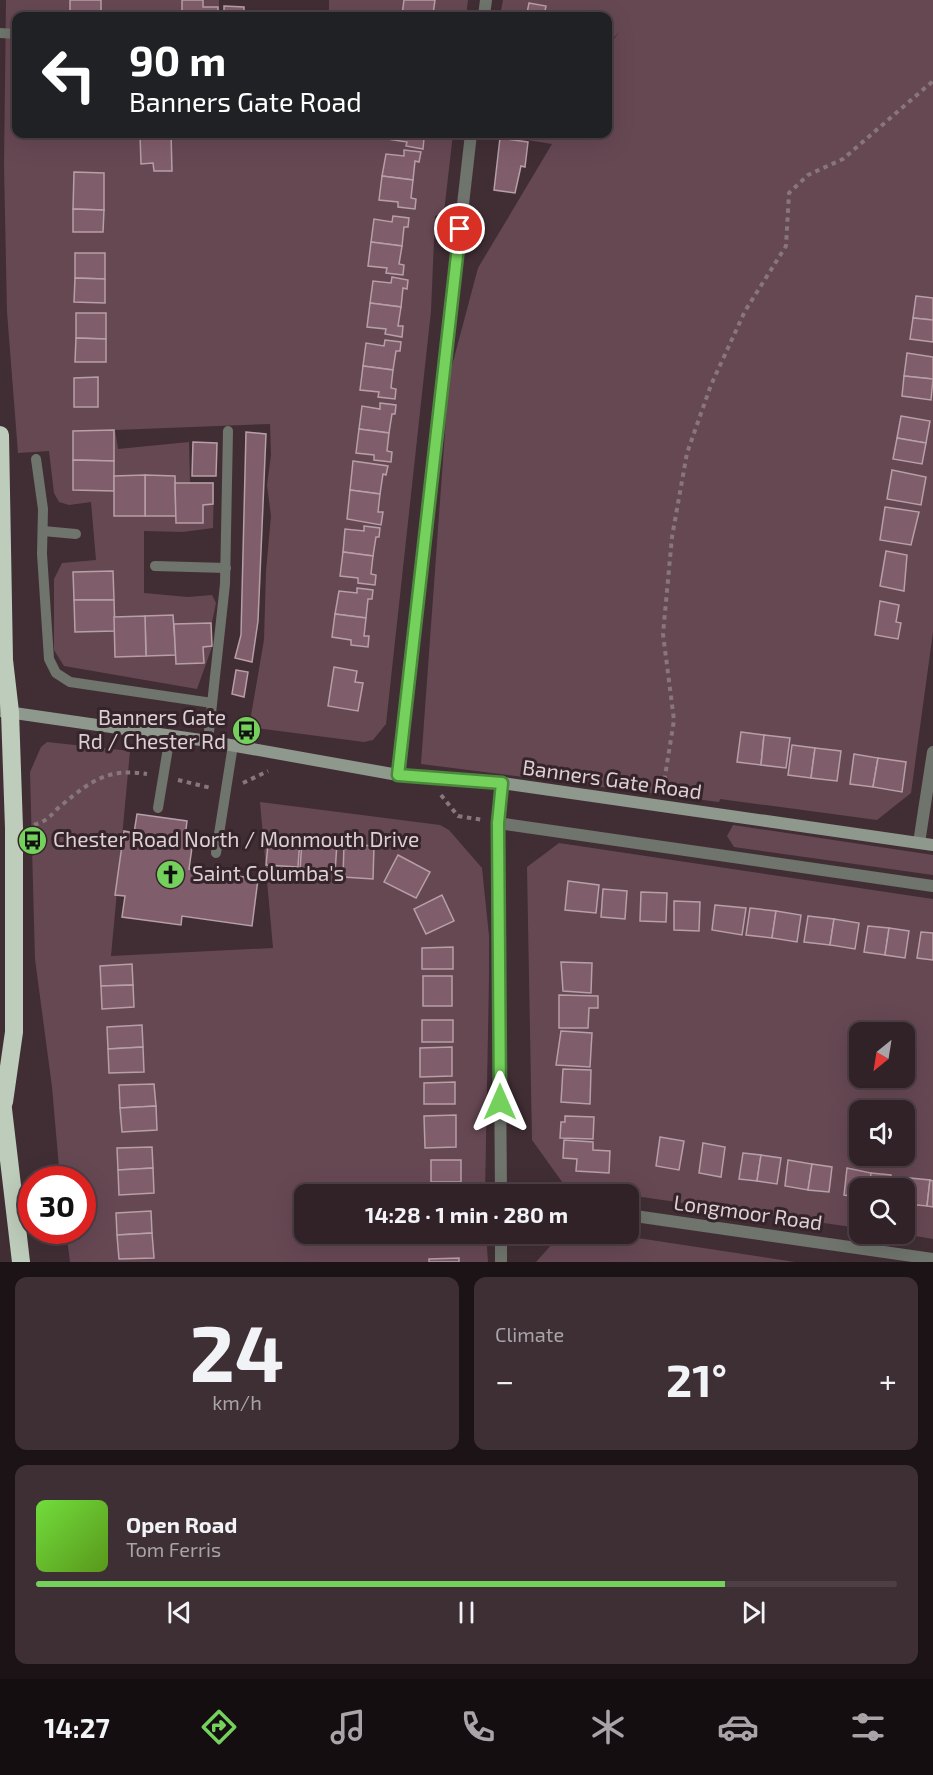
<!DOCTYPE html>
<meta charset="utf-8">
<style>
body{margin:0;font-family:"Exo 2",sans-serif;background:#3d2f34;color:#f1f3f6;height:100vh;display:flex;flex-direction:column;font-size:22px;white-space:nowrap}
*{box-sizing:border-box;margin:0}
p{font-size:20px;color:#a8a4a8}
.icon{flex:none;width:33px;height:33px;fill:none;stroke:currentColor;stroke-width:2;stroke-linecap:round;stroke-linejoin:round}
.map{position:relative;height:1262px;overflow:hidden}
.drawer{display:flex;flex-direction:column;gap:15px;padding:15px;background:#1b1316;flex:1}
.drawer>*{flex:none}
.banner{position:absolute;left:12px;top:12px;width:600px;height:126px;border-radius:12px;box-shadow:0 6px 24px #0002,0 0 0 2px #4c3f45;background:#202124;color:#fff;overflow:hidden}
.needle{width:39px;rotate:210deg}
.controls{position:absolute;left:849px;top:1022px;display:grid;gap:12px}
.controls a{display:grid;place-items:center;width:66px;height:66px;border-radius:12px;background:#312228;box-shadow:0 6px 24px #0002,0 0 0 2px #4c3f45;font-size:30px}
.speed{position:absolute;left:18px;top:1166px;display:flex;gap:12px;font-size:30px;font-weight:700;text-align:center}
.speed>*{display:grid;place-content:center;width:78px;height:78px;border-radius:50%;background:#312228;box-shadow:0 6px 24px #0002,0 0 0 2px #4c3f45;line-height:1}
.speed .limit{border:9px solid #d22;background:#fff;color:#111}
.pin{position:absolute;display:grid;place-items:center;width:51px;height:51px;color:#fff;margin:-26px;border:3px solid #fff;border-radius:50%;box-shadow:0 2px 6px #0007}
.me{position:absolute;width:66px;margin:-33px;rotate:0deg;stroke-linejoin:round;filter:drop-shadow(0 0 4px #0008)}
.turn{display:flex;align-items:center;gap:21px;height:126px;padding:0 18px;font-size:27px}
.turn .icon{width:78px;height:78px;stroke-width:2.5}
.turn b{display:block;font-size:42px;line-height:51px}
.big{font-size:45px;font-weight:700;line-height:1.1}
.drawer .tile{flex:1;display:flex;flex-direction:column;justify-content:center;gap:9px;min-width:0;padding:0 21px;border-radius:12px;background:#3d2f34}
.drawer .dial{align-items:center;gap:0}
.dial b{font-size:78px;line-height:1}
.song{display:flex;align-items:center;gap:18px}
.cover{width:72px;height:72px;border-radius:9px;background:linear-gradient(135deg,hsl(100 70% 55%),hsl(90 70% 35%))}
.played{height:6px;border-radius:3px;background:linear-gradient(90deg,#74d25c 80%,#4c3f45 80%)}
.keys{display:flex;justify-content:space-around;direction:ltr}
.heat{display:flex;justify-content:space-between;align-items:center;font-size:33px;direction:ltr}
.drawer .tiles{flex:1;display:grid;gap:15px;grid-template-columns:1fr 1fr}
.tile:last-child{grid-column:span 2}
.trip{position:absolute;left:294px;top:1184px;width:345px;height:60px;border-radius:12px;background:#312228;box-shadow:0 6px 24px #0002,0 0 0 2px #4c3f45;font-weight:700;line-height:60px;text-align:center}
.menu{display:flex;height:96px;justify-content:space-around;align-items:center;background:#140e10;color:#a8a4a8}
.menu .icon{width:42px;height:42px}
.menu .on{color:#74d25c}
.menu b{font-size:27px;color:#f1f3f6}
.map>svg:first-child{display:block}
</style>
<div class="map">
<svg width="933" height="1262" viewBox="0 0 933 1262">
<rect width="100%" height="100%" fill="#412e35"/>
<g fill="#664853" fill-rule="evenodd">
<path d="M6 0H219V16H16V134H453L444 212 435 216 431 311 386 724 373 740 364 742 249 727 264 640 266 571 271 516 267 485 271 455 270 424 115 430 118 449 189 442 190 482H214L213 528 183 532 144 531V593L188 597 212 595 216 603 212 622V647L197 689 64 666 54 650V579L62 563 96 560 91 502 69 505 59 502 54 493 49 451 18 453 7 312 4 165Z"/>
<path d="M329 0H468L466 16H329Z"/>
<path d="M503 0H933V632L911 793 877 820 720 799 719 802 421 764 449 377 478 268 552 144 490 134H608V47L619 32 608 44V16H500Z"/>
<path d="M47 742 130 751 111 956 273 948 260 802 440 825 449 830 482 868 489 936V977L485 1194H304V1233H486L488 1262H70L66 1230H82V1179H60L52 1087 35 959 30 772 41 747Z"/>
<path d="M733 825 933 855V875L734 847 727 836Z"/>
<path d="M559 843 933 899V1239L898 1233H904V1188H860L859 1228 565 1186 532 1140 527 867ZM860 1032H904V1077H860ZM860 1110H904V1155H860Z"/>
<path d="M562 1233H605L795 1262H536Z"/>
</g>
<g fill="#805d6a" stroke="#b69fa7" stroke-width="1.5">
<rect x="70" y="0" width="31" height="16"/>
<path d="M182 0H203V7H218V16H182Z"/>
<path d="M404 0H435L433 14 438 16 402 15Z"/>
<path d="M529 3 546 6 545 11 563 16H532L527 13Z"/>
<path d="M224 6 244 7V16H224Z"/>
<path d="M140 134H171L172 171H154L153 163 141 164Z"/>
<path d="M388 134H420L419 138H424L423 149 406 146 407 142 388 139Z"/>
<path d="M500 138 528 142 525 167 521 166 515 193 494 190Z"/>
<path d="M404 150 421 152 419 162 415 161 413 180 382 176 386 154 404 156Z"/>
<path d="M74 172 104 173V210L73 209Z"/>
<path d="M382 176 413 180 411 198 416 199 415 209 398 207V202L379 200Z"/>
<path d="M73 209 104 210 103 232H73Z"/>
<path d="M393 216 409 218 408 227H404L402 246 371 242 374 219 392 222Z"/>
<path d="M371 242 402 246 399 264 404 265 403 275 386 273 387 268 368 266Z"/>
<path d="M75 253H105V279L75 278Z"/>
<path d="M392 277 408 280 407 289 403 288 401 307 370 303 373 281 391 283Z"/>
<path d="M75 278 105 279V303L74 302Z"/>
<path d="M916 296 933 298V320L913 318Z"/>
<path d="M370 303 401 307 398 326H403L402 337 385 334 386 329 367 327Z"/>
<path d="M76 313H106V339L76 338Z"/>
<path d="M913 318 933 320V342L910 339Z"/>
<path d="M76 338 106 339V362H75Z"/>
<path d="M385 340 401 342 400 351H396L393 370 363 366 366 343 384 346Z"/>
<path d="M907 353 933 357V379L904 376Z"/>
<path d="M363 366 393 370 391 388 396 389 395 399 378 397 379 392 360 390Z"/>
<path d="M904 376 933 379 931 400 902 396Z"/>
<path d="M98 377V407H74V378Z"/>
<path d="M380 403 396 405 395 414H392L389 433 359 429 362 406 380 409Z"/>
<path d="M901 416 930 421 926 443 897 438Z"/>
<path d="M359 429 389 433 387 451 392 452 391 462 374 460V455L356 453Z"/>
<path d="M114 430V461L73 460V431Z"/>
<path d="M246 432 266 434 258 621 252 662 235 658 241 635Z"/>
<path d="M897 438 926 443 922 464 893 459Z"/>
<path d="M193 442 217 443 216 476H192Z"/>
<path d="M73 460 114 461V491L73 490Z"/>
<path d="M353 461 388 466 386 475 383 474 380 494 350 490Z"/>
<path d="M892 470 926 477 921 505 887 499Z"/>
<path d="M145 475 175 476 176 516H145Z"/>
<path d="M145 475V516H114V476Z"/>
<path d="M175 483H213V504L203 505V523H176Z"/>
<path d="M350 490 380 494 378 512H383L381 525 347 519Z"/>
<path d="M885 507 919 512 911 545 880 540Z"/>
<path d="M364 526 380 528 379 537H376L373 556 343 552 345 529 364 531Z"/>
<path d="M886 551 907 555 904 591 880 586Z"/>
<path d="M343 552 373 556 371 574 376 575 375 585 358 583V578L340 576Z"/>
<path d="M113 571 114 600H74L73 572Z"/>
<path d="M357 588 373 590 372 599H368L366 618 335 614 339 591 357 593Z"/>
<path d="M74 600H114L115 631 75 632Z"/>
<path d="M880 601 899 605 896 622 901 623 898 639 875 635Z"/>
<path d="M335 614 366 618 364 636H369L368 647 351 645V640L332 637Z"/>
<path d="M173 615 176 655 146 656 145 616Z"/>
<path d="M145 616 146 656 115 657 114 617Z"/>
<path d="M211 623 212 646 203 647 204 663 176 664 174 624Z"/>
<path d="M334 667 357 671 355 682 363 683 358 711 328 706Z"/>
<path d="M236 670 248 672 244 697 232 694Z"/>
<path d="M741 732 764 735 761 765 737 762Z"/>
<path d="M764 735 790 738 786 768 761 765Z"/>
<path d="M792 745 815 748 811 778 788 775Z"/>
<path d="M815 748 841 751 837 781 811 778Z"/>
<path d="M854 754 878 758 873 787 850 784Z"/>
<path d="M878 758 906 762 902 792 873 787Z"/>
<path d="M137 814 187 821 185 838 193 840 189 869 258 879 252 926 182 916 181 925 122 917 125 896 115 895 124 831 134 833Z"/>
<path d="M269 834 300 839 298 867 266 865Z"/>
<path d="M302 840 337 843 335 873 300 870Z"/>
<path d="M344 844 374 846 373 879 343 877Z"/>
<path d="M398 855 430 872 416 898 384 882Z"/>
<path d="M568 881 599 885 596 913 565 910Z"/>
<path d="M603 889 627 891 625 919 601 917Z"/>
<path d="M641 892 667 893 666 922 640 921Z"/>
<path d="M442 895 454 921 426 934 414 909Z"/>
<path d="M674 901 700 902 699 931 674 930Z"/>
<path d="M715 905 746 908 742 935 712 930Z"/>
<path d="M750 908 776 911 772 938 746 935Z"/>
<path d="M776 911 801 915 797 942 772 938Z"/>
<path d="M808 916 834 919 830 945 804 942Z"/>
<path d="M834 919 859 923 855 949 830 945Z"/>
<path d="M868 926 889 928 885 955 864 952Z"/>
<path d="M889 928 909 931 905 958 885 955Z"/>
<path d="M921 932 933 933V960L917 958Z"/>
<path d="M453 947V969H422V948Z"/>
<path d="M561 962 592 963 591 993 563 991Z"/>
<path d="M132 964 133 985 101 986 100 966Z"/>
<rect x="423" y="976" width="29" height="30"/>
<path d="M133 985 134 1007 102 1009 101 986Z"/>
<path d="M559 995 598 996V1008H589L588 1028H559Z"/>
<rect x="422" y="1020" width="31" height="22"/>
<path d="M142 1025 143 1047 108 1049 107 1027Z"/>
<path d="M561 1031 592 1033 590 1067 556 1065Z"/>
<path d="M143 1047 144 1072 109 1073 108 1049Z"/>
<path d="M452 1047V1076L420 1077V1048Z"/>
<path d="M563 1069 591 1070 590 1104 561 1102Z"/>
<path d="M455 1082V1104H424V1083Z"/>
<path d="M154 1084 156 1106 120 1108 119 1085Z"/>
<path d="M156 1106 157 1130 122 1132 120 1108Z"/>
<path d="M456 1115V1147L425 1148 424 1116Z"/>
<path d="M565 1116 594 1117 593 1139 560 1138 561 1122H565Z"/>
<path d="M660 1137 684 1141 679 1170 656 1166Z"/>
<path d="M564 1140 593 1142V1150L610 1151 609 1173 576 1171 577 1159 563 1158Z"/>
<path d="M703 1143 725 1147 721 1177 699 1173Z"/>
<path d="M152 1147 153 1168 118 1170 117 1148Z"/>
<path d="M743 1153 761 1155 757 1181 739 1179Z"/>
<path d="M761 1155 781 1158 777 1184 757 1181Z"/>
<rect x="431" y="1160" width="30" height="22"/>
<path d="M788 1160 812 1164 808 1190 785 1186Z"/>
<path d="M812 1164 832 1167 829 1192 808 1190Z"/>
<path d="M153 1168 154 1193 119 1195 118 1170Z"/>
<path d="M847 1168 871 1173 869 1188H860V1197L844 1195Z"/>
<path d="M871 1173 891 1175 890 1188H869Z"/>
<path d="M910 1178 930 1180 927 1206 907 1204Z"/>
<path d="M930 1180 933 1181V1207L927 1206Z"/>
<path d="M431 1187H461L462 1194H431Z"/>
<path d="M151 1211 152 1233 117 1235 116 1213Z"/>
<path d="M152 1233 154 1258 119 1259 117 1235Z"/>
<rect x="432" y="1233" width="30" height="12"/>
<path d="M459 1258V1262H429V1259Z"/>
</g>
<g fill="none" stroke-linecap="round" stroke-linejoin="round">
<g stroke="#87777d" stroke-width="4" stroke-dasharray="4.5 4.5" stroke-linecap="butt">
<path d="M178 780 211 788"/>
<path d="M243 783 268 771"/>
<path d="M663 789 674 720 663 634 672 537 687 453 711 385 745 311 786 246 789 193 808 175 843 159 933 81"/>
<path d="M441 795 458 816 483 820"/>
<path d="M34 825C52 819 50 814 63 804 92 780 109 768 147 774"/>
</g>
<g stroke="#6f746d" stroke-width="10">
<path d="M0 33 16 34"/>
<path d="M36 459 43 509 42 554 49 659 56 673 70 682 212 703"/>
<path d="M43 531 76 534"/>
<path d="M155 566 226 568"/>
<path d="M208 741 225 584 228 431"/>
<path d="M158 808 170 736"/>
<path d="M216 853 233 745"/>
</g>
<g stroke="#6f746d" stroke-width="12">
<path d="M484 16 486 0"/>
<path d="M398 775 471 134"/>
<path d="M498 823 933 886"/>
<path d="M919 843 933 752"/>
<path d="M501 1194 498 823 502 783"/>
<path d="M628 1215 933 1259"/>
<path d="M501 1233V1262"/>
</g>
<path stroke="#8f988d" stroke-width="12" d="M0 711 208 741 398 775 502 783 933 845"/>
<g stroke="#beccbb" stroke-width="18">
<path d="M0 435 4 660 10 712 14 828V1032L4 1102"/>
<path d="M1 1092 21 1262"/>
</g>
</g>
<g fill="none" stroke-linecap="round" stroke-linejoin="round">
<defs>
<path id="route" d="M460 229 398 775 502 783 498 823 500 1102"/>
</defs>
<use href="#route" stroke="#4b883c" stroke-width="15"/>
<use href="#route" stroke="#74d25c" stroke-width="10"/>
</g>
<defs>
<symbol id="bus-disc" viewBox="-11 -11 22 22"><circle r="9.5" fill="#74d25c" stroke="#36242b"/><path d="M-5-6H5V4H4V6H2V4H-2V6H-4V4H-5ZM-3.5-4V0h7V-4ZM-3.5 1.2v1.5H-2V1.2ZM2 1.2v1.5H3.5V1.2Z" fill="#111"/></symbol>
<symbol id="church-disc" viewBox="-11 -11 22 22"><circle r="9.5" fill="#74d25c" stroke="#36242b"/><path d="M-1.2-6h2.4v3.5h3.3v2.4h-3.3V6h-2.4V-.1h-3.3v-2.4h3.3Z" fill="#111"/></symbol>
</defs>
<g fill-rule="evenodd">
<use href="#bus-disc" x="230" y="714" width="33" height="33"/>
<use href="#bus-disc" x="16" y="824" width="33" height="33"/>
<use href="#church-disc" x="154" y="858" width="33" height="33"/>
</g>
<g text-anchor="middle" stroke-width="6" stroke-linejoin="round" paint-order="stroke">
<g font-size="21" fill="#dcd0d4" stroke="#36242b" text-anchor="start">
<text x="226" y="725" text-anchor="end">Banners Gate<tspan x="226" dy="24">Rd / Chester Rd</tspan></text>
<text x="53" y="847">Chester Road North / Monmouth Drive</text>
<text x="192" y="881">Saint Columba's</text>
</g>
<g font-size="21" fill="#dcd0d4" stroke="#36242b">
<text transform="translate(612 780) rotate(8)" y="7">Banners Gate Road</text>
<text transform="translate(748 1213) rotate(8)" y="7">Longmoor Road</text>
</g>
</g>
</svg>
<div class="controls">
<a><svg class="needle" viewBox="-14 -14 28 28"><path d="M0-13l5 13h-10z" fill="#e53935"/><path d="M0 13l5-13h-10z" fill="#a8a4a8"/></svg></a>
<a><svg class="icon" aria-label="sound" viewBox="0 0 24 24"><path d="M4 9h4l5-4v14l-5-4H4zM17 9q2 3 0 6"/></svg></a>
<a><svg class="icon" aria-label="search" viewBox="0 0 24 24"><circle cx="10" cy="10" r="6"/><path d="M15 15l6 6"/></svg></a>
</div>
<div class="speed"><div class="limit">30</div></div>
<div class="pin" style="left:460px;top:229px;background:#d93025"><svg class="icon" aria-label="arrive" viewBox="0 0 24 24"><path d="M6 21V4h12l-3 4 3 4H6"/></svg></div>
<svg class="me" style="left:500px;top:1102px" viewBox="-20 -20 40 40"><path d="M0-17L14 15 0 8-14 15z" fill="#74d25c" stroke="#fff" stroke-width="4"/></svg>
<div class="trip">14:28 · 1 min · 280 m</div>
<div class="banner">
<div class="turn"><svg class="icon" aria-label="left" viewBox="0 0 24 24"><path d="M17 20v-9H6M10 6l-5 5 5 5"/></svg><div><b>90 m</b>Banners Gate Road</div></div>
</div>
</div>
<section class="drawer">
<div class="tiles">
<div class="tile dial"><b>24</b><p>km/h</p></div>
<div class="tile"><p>Climate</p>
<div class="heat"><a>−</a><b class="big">21°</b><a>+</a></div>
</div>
<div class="tile">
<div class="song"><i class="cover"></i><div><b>Open Road</b><p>Tom Ferris</p></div></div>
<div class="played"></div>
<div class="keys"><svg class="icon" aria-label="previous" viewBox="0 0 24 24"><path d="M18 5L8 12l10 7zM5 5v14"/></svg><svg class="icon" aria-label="pause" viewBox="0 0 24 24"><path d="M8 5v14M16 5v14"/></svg><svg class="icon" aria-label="next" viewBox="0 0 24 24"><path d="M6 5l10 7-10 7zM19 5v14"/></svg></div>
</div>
</div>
</section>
<nav class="menu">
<b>14:27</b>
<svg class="icon on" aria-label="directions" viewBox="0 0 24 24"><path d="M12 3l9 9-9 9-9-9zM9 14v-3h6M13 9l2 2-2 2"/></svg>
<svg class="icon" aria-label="music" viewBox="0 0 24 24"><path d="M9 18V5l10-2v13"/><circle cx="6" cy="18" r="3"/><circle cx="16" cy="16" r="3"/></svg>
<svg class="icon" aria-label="phone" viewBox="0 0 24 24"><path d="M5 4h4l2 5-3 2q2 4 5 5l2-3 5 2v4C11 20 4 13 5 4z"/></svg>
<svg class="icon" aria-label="climate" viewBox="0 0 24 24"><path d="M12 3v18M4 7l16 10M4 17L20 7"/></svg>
<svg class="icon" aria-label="car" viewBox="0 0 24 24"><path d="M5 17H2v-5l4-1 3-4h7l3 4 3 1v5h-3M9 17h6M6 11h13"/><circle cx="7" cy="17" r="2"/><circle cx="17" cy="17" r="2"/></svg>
<svg class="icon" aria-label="filters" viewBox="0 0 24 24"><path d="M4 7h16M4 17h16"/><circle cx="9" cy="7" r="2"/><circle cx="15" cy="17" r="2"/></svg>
</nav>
